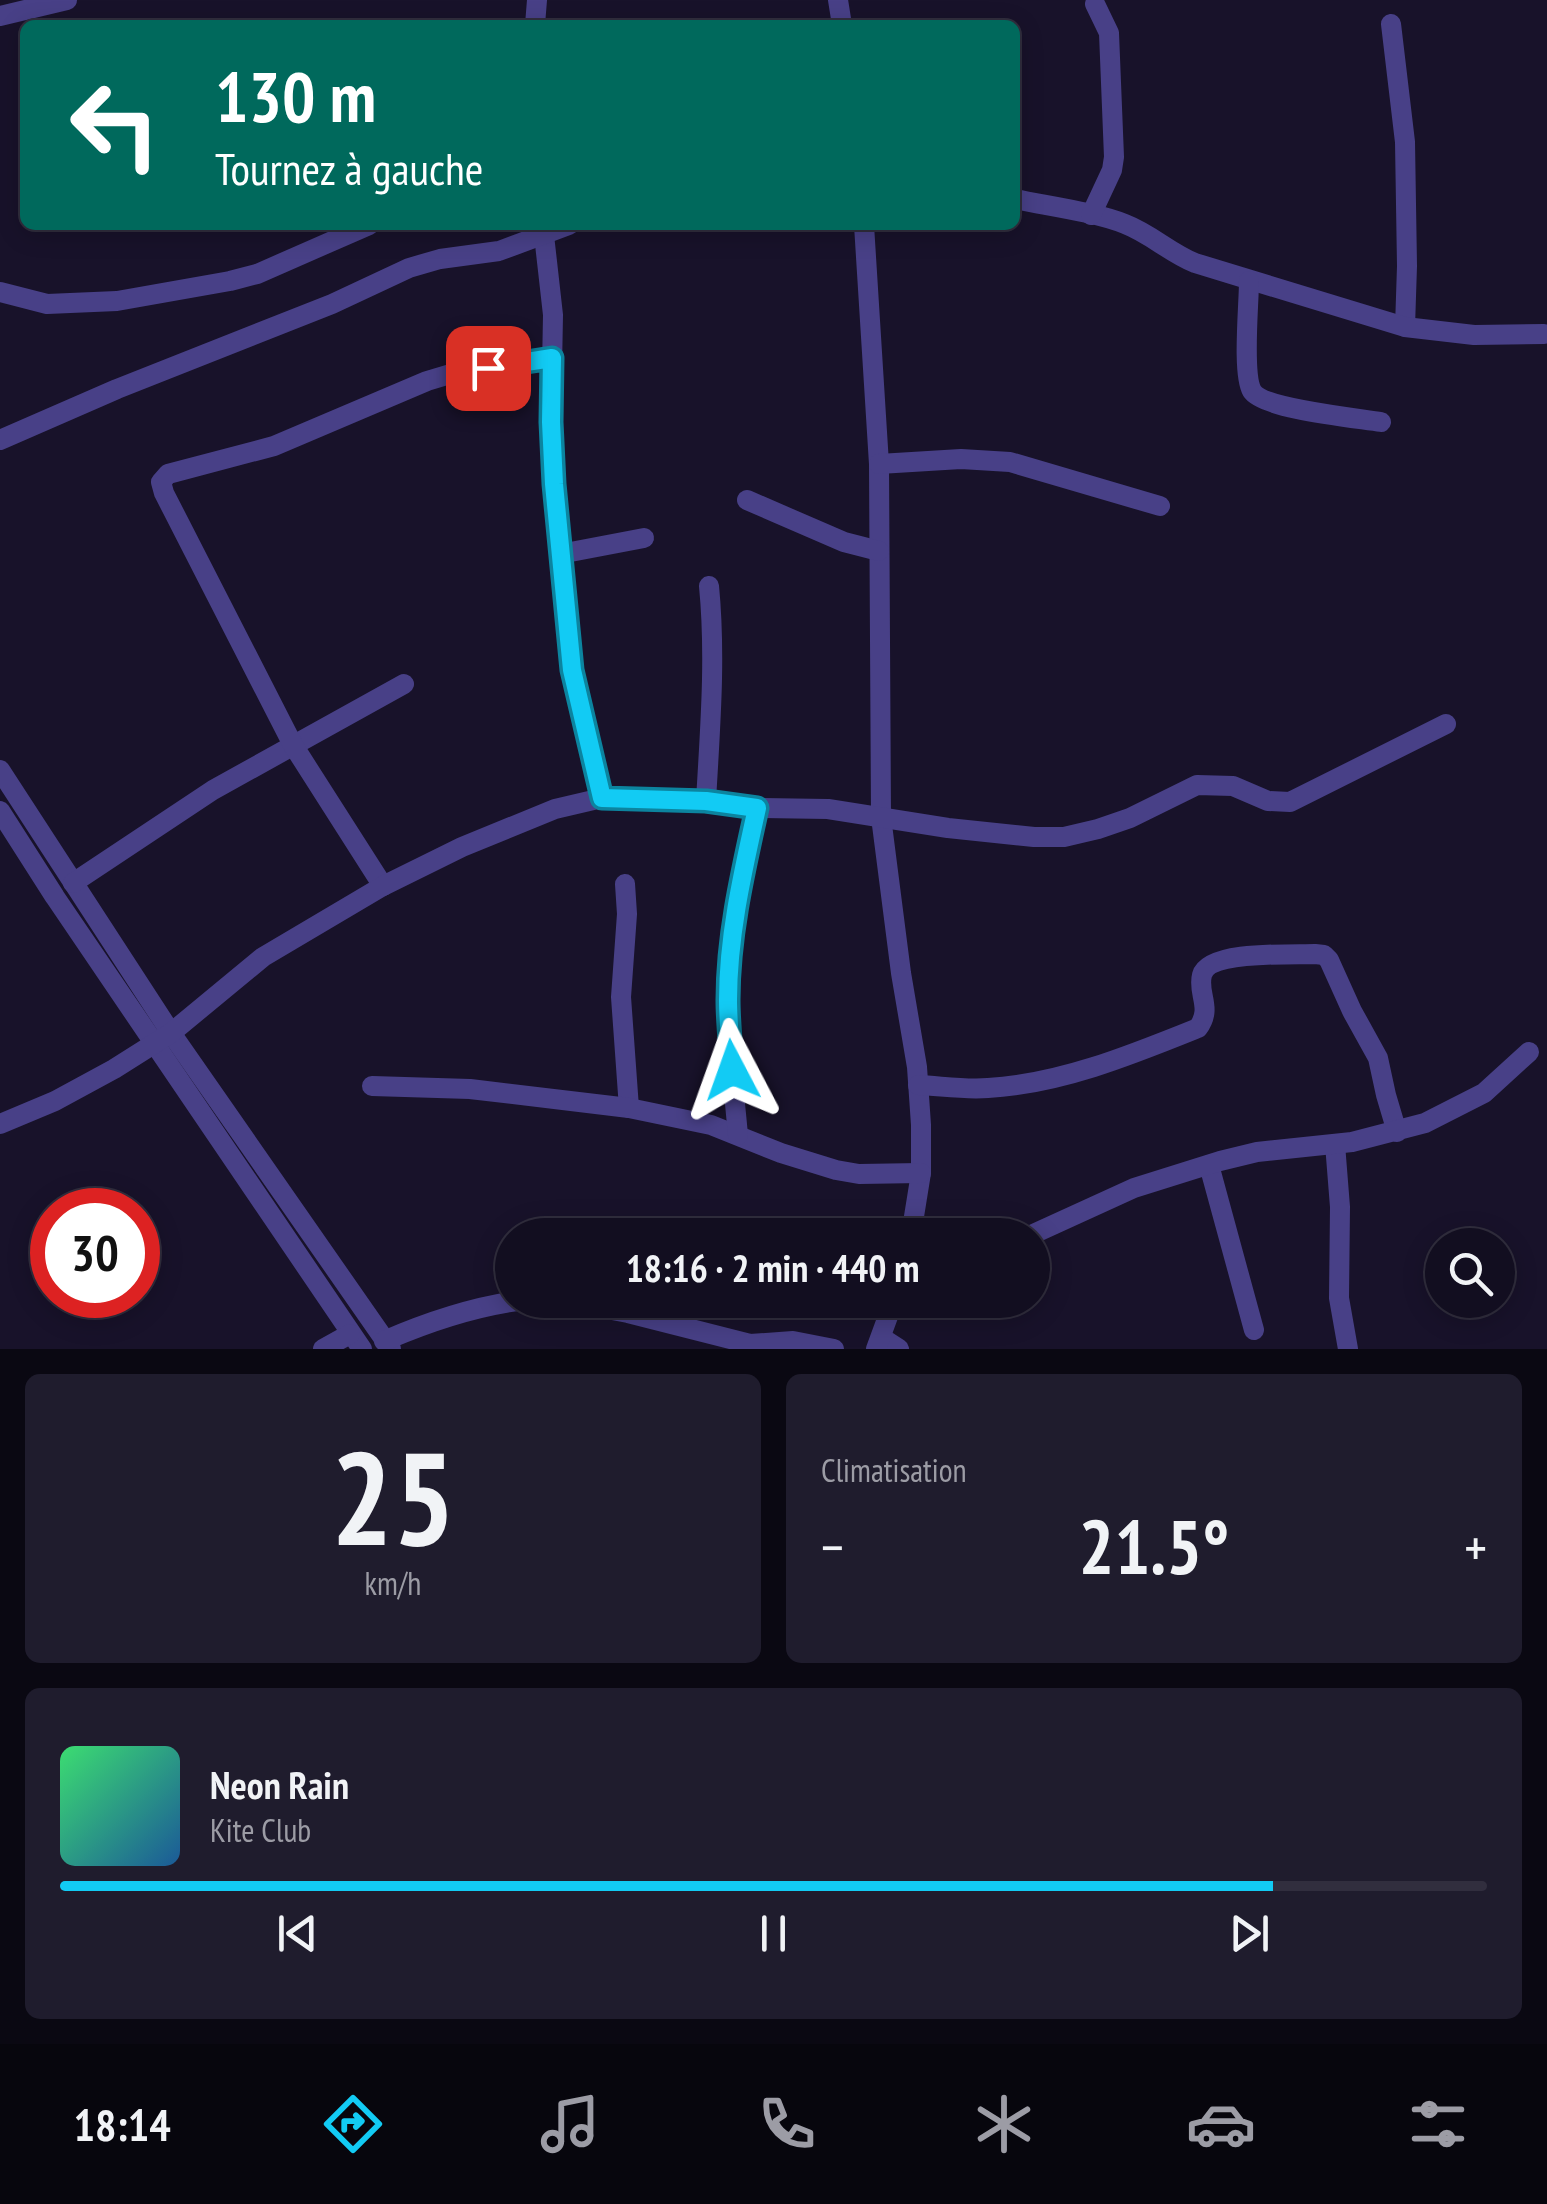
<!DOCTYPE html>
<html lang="fr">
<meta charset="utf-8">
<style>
body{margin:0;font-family:"PT Sans Narrow",sans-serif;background:#1f1c2d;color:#f1f3f6;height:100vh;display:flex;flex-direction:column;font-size:38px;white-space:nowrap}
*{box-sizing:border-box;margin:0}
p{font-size:32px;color:#9c9ca5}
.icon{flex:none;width:55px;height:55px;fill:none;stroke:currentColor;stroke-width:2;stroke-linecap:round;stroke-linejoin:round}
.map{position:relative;height:1349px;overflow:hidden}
.side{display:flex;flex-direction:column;gap:25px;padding:25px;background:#0a0812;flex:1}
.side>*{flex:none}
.hud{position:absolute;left:20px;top:20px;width:1000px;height:210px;border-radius:15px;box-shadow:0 5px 25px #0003,0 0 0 2px #312e3e;background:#00695c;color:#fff;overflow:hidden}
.fabs{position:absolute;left:1425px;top:1228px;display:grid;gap:20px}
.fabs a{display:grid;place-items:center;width:90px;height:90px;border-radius:50%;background:#120e20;box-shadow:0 5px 25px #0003,0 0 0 2px #312e3e;font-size:50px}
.speed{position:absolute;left:30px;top:1188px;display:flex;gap:20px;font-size:50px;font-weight:700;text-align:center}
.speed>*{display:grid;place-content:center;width:130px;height:130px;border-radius:50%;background:#120e20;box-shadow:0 5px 25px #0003,0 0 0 2px #312e3e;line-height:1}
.speed .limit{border:15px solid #d22;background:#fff;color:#111}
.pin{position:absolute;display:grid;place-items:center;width:85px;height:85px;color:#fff;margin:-42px;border-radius:20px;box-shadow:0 5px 15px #0006}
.me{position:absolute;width:110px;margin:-55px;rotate:356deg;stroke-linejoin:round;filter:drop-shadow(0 0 8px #0008)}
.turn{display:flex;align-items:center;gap:35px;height:210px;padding:0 30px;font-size:45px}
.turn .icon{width:130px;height:130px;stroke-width:2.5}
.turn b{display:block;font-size:70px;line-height:85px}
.big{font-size:75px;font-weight:700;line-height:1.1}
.side .tile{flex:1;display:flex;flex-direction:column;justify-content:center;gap:15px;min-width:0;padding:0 35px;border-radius:15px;background:#1f1c2d}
.side .dial{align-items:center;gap:0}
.dial b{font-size:130px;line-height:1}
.song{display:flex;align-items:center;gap:30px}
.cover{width:120px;height:120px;border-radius:15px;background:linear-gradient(135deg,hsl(140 70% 55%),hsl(210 70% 35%))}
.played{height:10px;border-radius:5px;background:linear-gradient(90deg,#12cbf4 85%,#312e3e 85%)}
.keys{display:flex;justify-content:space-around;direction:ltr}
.heat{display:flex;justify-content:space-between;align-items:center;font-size:55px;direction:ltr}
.side .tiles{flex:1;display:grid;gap:25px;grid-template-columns:1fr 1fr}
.tile:last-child{grid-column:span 2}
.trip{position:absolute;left:495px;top:1218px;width:555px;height:100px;border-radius:50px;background:#120e20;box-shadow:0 5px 25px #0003,0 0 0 2px #312e3e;font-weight:700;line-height:100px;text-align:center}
.tab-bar{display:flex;height:160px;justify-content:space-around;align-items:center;background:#07060d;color:#9c9ca5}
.tab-bar .icon{width:70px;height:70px}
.tab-bar .active{color:#12cbf4}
.tab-bar b{font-size:45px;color:#f1f3f6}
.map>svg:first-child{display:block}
</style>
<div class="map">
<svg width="1547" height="1349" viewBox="0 0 1547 1349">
<rect width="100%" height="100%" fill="#18122a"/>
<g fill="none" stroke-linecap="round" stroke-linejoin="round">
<g stroke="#484087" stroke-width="20">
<path d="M838 0 842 25"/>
<path d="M0 16 67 0"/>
<path d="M1391 24 1405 142 1407 266 1405 327"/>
<path d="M535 25 537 0"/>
<path d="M1015 199C1048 206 1095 212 1125 224 1151 234 1170 253 1195 263L1405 327 1474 335 1544 334"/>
<path d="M1091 215 1112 170 1114 157 1109 33 1095 4"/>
<path d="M864 225 879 464 881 817 901 973 917 1067 921 1125V1173L911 1235"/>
<path d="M544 235 553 315 551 422 554 484 572 670 602 798"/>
<path d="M1249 281C1249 304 1242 374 1252 391 1263 409 1357 418 1381 422"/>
<path d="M0 292 47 304 117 301 230 281 257 274 369 225"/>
<path d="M0 440 117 389 332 304 409 268 440 259 499 251 569 225"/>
<path d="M879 464 961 459 1010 462 1160 506"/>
<path d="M747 500 844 542 879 551"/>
<path d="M560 554 644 538"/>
<path d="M0 770 171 1033 391 1349"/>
<path d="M706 801C710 729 716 658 709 586"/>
<path d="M0 811 55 897 362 1349"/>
<path d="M73 883 213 790 404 684"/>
<path d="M625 884 627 914 621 997 629 1108"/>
<path d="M383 886 293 745 164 493 161 482 168 474 274 446 427 381 457 372 551 358"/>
<path d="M918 1085C941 1086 965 1090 988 1088 1060 1084 1131 1055 1198 1028 1213 1008 1197 994 1202 975 1209 950 1294 955 1315 954L1324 955 1329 960 1352 1011 1378 1058 1386 1095 1397 1132"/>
<path d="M372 1086 470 1089 629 1108 711 1125 781 1153 836 1170 859 1174 921 1173"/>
<path d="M0 1124 55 1101 114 1069 171 1033 263 957 383 886 462 847 555 809 602 798 706 801 757 808 828 809 948 828 1034 837H1064L1098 829 1130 818 1197 785 1233 786 1268 801 1290 802 1446 724"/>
<path d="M738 1135C734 1092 729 1048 728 1005 726 938 743 872 757 808"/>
<path d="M1335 1144 1340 1207 1339 1298 1348 1349"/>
<path d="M1209 1165 1254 1330"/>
<path d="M1031 1235 1134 1188 1220 1161 1257 1152 1352 1142 1425 1123 1484 1093 1529 1052"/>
<path d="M559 1300 628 1313 750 1344 793 1341 834 1349"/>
<path d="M882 1338 899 1349"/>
<path d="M384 1341C430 1321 475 1306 524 1300"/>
<path d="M323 1349 350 1334"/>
<path d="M876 1349 894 1300"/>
</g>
</g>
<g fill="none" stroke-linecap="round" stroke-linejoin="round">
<defs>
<path id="route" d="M488 368 552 358 551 422 554 484 572 670 602 798 706 801 757 808C743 871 728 935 728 1000 728 1023 731 1047 732 1070"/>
</defs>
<use href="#route" stroke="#0c849f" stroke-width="25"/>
<use href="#route" stroke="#12cbf4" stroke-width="18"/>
</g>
</svg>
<div class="fabs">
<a><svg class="icon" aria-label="search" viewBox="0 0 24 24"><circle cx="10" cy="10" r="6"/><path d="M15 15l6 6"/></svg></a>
</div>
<div class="speed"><div class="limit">30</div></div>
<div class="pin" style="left:488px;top:368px;background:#d93025"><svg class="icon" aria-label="arrive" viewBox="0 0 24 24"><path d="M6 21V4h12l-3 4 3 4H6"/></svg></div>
<svg class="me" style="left:732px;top:1070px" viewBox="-20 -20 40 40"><path d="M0-17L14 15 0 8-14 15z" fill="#12cbf4" stroke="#fff" stroke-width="4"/></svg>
<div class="trip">18:16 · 2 min · 440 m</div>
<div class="hud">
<div class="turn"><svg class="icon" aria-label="left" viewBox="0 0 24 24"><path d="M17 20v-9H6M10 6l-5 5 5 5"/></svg><div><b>130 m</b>Tournez à gauche</div></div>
</div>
</div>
<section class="side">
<div class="tiles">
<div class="tile dial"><b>25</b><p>km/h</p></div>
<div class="tile"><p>Climatisation</p>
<div class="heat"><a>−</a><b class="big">21.5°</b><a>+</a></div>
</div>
<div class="tile">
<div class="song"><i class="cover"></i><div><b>Neon Rain</b><p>Kite Club</p></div></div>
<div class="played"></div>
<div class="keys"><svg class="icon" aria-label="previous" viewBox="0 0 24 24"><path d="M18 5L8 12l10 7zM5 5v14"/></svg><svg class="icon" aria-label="pause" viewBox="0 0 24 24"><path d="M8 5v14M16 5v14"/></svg><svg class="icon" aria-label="next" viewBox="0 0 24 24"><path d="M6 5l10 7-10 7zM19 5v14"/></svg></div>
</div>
</div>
</section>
<nav class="tab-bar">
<b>18:14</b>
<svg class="icon active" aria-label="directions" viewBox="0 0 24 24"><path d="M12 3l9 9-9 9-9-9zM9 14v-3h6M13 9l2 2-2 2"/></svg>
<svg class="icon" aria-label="music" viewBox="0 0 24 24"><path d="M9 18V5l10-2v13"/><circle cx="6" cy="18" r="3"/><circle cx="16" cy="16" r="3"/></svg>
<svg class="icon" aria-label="phone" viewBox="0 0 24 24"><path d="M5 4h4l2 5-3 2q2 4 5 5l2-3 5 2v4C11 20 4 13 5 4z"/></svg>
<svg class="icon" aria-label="climate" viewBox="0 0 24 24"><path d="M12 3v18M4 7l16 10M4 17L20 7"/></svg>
<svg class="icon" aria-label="car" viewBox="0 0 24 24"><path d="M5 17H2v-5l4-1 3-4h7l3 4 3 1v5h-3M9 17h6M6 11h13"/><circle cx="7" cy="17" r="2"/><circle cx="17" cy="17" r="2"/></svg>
<svg class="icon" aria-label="filters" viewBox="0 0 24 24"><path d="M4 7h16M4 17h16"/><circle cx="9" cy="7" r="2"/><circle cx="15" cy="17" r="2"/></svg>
</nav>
